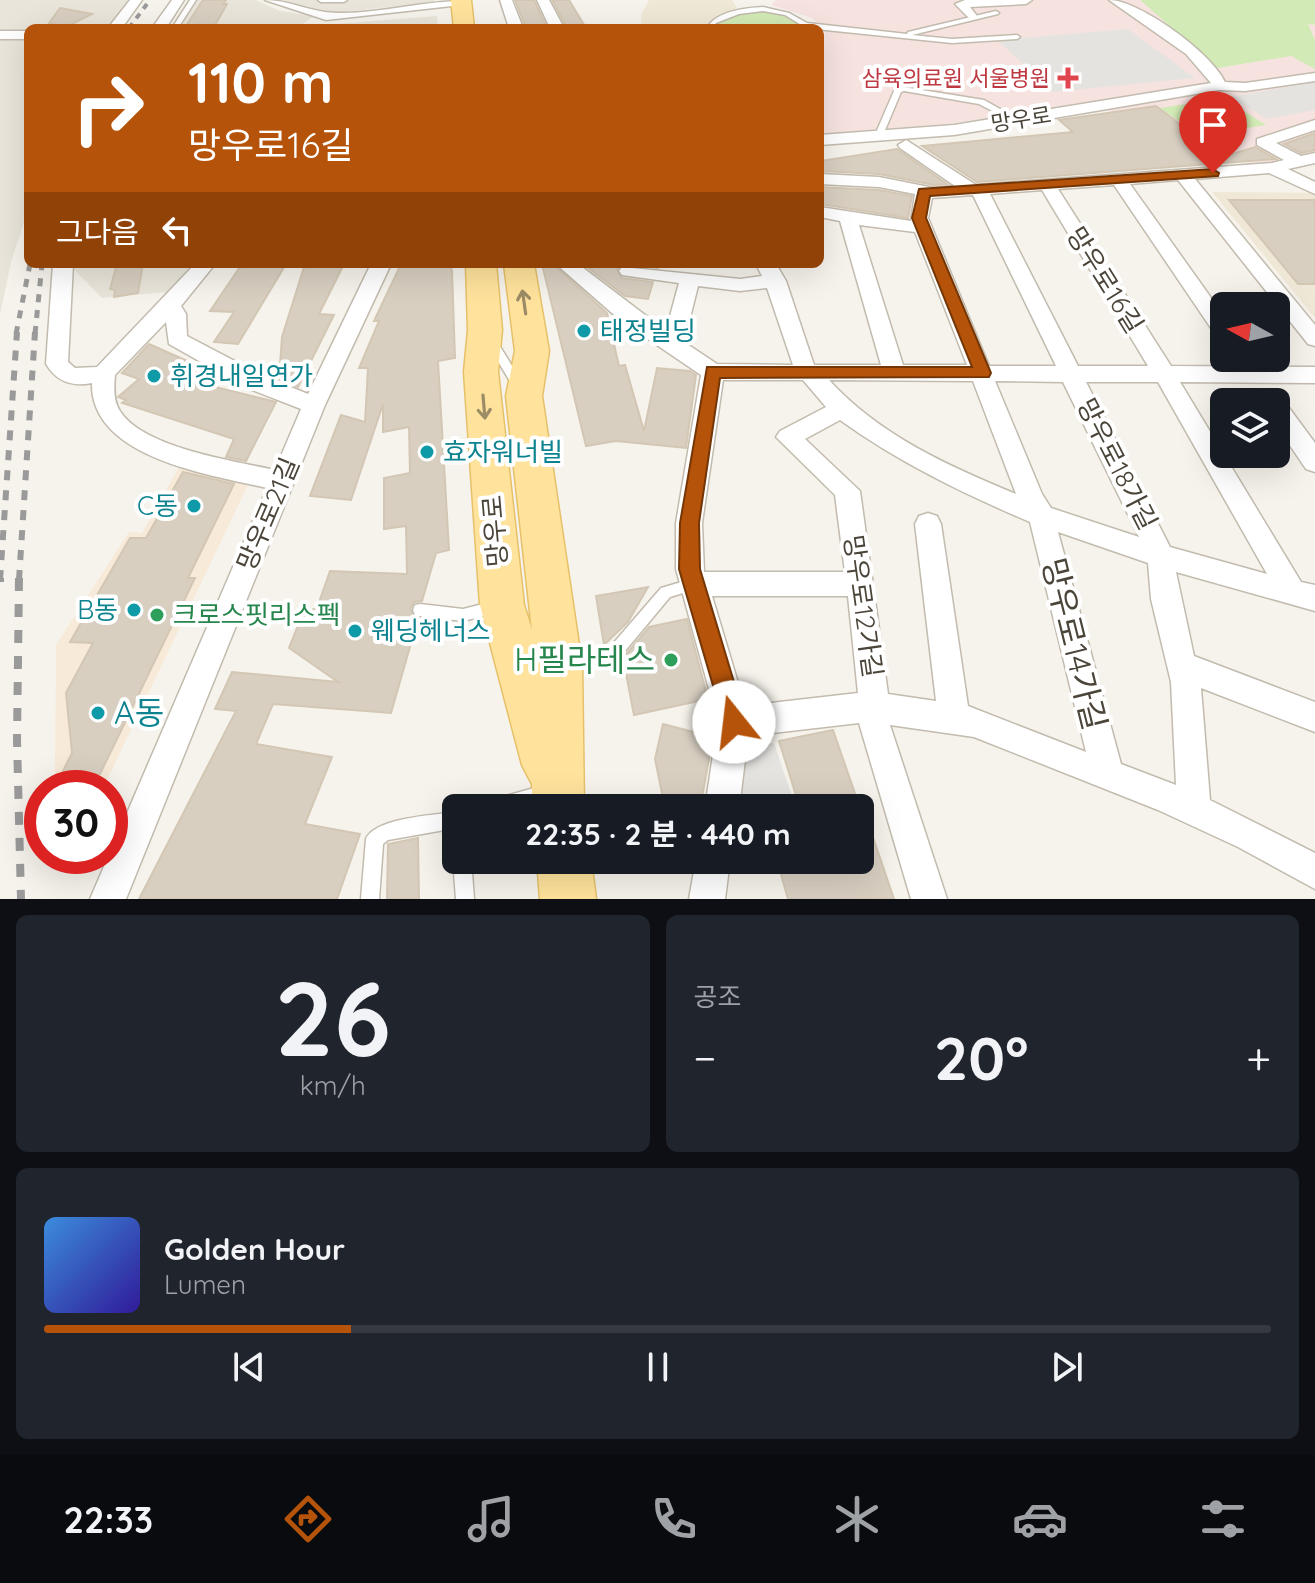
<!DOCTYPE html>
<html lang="ko">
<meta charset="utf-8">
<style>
body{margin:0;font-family:Quicksand,"Noto Sans KR",sans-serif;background:#20242c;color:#f1f3f6;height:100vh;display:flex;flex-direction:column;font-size:30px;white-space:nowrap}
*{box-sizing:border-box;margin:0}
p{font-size:26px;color:#9ea1a6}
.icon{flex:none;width:44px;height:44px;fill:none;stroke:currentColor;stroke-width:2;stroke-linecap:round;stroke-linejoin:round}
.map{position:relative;height:899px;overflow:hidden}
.sheet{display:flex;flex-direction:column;gap:16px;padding:16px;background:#0d0f14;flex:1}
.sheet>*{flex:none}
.guide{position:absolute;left:24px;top:24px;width:800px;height:244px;border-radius:12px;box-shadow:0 8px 32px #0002;background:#b45309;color:#fff;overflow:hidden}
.needle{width:52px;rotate:278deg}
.buttons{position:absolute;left:1210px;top:292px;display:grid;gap:16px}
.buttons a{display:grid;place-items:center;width:80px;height:80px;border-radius:12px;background:#171b24;box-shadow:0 8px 32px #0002;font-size:40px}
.speed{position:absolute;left:24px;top:770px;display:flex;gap:16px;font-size:40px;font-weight:700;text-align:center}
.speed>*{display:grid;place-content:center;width:104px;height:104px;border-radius:50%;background:#171b24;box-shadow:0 8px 32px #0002;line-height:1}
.speed .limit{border:12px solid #d22;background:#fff;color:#111}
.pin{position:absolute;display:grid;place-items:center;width:68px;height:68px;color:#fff;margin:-82px -34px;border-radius:50% 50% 50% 0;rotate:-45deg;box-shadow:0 0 8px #0007}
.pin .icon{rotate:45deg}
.me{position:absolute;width:88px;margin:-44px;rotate:344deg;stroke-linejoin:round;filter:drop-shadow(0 0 6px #0008)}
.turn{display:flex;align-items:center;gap:28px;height:168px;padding:0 32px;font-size:36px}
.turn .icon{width:104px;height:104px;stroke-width:2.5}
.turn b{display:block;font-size:56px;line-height:68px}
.then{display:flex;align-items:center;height:76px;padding:0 32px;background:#0003;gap:16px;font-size:30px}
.big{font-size:60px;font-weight:700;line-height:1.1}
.sheet .card{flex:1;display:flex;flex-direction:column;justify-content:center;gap:12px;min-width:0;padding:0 28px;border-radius:12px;background:#20242c}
.sheet .dial{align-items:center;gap:0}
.dial b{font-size:104px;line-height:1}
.song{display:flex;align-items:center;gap:24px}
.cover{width:96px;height:96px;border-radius:12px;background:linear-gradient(135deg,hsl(210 70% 55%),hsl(250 70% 35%))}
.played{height:8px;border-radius:4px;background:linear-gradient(90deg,#b45309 25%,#363941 25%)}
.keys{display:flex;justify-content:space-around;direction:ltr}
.heat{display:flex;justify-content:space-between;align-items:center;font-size:44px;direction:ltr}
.sheet .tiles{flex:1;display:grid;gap:16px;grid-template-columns:1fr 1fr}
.card:last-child{grid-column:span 2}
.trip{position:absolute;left:442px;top:794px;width:432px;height:80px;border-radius:12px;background:#171b24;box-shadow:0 8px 32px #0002;font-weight:700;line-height:80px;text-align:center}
.menu{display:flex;height:128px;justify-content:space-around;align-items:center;background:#090b0e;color:#9ea1a6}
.menu .icon{width:56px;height:56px}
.menu .current{color:#b45309}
.menu b{font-size:36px;color:#f1f3f6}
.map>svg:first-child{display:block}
</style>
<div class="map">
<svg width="1315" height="899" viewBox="0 0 1315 899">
<rect width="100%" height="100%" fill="#f6f3ec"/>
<g fill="#eae5da">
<path d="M0 0H137L115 28H28V210L11 262 0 315Z"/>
<path d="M188 0H256L280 11 314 16 296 28H170Z"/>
<path d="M281 0H434V2L333 13Z"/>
<path d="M437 16 438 28H318L322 25Z"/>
<path d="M69 264H196L177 291 102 298Z"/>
</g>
<path fill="#f7ead8" d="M182 462 256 468 105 784 55 782 56 645 129 532 142 533Z"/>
<g fill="#efe8d6">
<path d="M649 0H732L737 8 710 22 709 28H642L641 15Z"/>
<path d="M1212 192 1315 193V318Z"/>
</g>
<path fill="#f6e3e0" d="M776 0H1267L1315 26V157L1253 166 1225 147 1159 150 1099 103 945 124 820 134V54L825 32 812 18 771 5Z"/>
<g fill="#d2eab5">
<path d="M1140 0H1315V25L1308 24 1315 40V69L1291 56 1218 68Z"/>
<path d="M755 10 785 14 806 28H713C719 14 741 13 755 10Z"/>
<path d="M1223 98 1266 125 1200 136 1160 108Z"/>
</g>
<g fill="#e5e3e0">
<path d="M1128 29 1195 78 1053 92 997 40Z"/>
<path d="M1315 82V110L1267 119 1231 97Z"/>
<path d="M774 743 796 808H735L744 748Z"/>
</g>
<g fill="#d8cfc1" stroke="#d3c7b4" stroke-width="2">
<path d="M203 0H226L223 4H227L215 25 186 26Z"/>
<path d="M515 0H534L547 28H526Z"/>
<path d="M552 0H569L586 28H567Z"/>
<path d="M60 8 92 14 66 27 49 23Z"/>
<path d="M1156 106 1223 157 1255 147 1276 159 977 182 922 146 1073 132 1059 120Z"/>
<path d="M1315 133V150L1301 153 1284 144Z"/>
<path d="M897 149 947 184 934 185 879 174 820 171V161Z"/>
<path d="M820 187 879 190 912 196 908 218 820 204Z"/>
<path d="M1229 200H1315V284H1298Z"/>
<path d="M117 264H143L138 293 114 297 115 290 110 289Z"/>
<path d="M242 264H286L238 344 214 342 234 312 210 311Z"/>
<path d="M305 264H344L319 314 334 315 298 387 279 379 282 337Z"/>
<path d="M401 264H450L452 271 455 358 438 361 449 550 436 553 422 601 414 602 410 609 418 619 391 713 273 704 256 744 332 757 305 824 360 834 337 899H139L236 711 215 709 232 672 338 682 289 648 303 613 317 608 330 571 407 574 406 526 384 529V478L410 473 409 427 383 432V404L351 500 310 496 341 415 365 422 368 368H359L379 321H374Z"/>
<path d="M542 264H553L607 313 619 366 625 365 644 431 657 368 690 371 696 375 686 448 616 441 586 446Z"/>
<path d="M583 264H660L658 268 622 264 617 269 622 278 653 282 648 299 625 296Z"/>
<path d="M149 344 219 375 207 385 276 402 246 461 226 457 234 439 122 403 126 400 118 397 139 379 122 373Z"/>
<path d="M183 472 234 484 188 578H195L100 774 62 773 72 753 66 693 93 643 70 642 130 538H146Z"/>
<path d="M648 587 628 622 604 645 596 596Z"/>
<path d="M687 619 708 699 634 715 623 658 649 627Z"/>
<path d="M663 724 713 737 700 808H665L655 759Z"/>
<path d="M833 730 860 808H800L779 741Z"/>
<path d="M863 808 894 899H788L777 860H860V809Z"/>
<path d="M418 838 419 899H387L388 844Z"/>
</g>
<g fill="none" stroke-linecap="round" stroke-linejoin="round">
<defs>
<g id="service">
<path d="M190 0H196L178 28H172Z"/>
<path d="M318 0H347L344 2H321Z"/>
<path d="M763 7 789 13 807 23 907 34 908 32 996 11 999 13 998 14 912 35 952 39 1017 35 1020 37 1017 39 952 43 806 28 785 15 763 11 739 14 716 23 713 28H707C716 11 745 8 763 7Z"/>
<path d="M903 87 984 100 1020 120 1013 122 979 104 904 91 901 92 883 135 876 137 875 135 894 91Z"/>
<path d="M492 339 496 340 522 382 524 385 522 388H514L487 343Z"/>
<path d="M695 578 700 580 702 584 700 588 670 597 620 657 565 671 560 669 558 664 560 659 611 646 661 588Z"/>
<path d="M495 601 500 602 502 607 500 612 463 621 420 616 415 615 413 610 415 605 420 604 463 609Z"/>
<path d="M545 785 551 787 553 793 551 799C528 808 507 808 483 808L485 802 491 800Z"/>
<path d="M456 812V828L388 840 383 844 379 899H361L366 839C375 818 434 815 456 812Z"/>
<path d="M456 854V860H471L474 899H456L453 860Z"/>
</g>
<g id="minor">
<path d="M130 0H142L122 28H108Z"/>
<path d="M172 0H184L166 28H152Z"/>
<path d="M265 0C287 0 304 9 325 12 368 17 422 0 467 1L461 5 326 20Z"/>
<path d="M500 0H512L523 28H509Z"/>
<path d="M537 0H549L564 28H550Z"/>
<path d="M1032 0 1026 4 970 7 977 16 971 20 955 4 965 0Z"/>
<path d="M1109 0C1139 0 1212 53 1225 82L1245 83 1315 73V81L1245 91 1219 90 954 135 820 145V135L954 125 1211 83 1186 54Z"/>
<rect x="0" y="31" width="28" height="8"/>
<path d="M1315 120V130L1276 143 1301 156 1315 153V163L1288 169 1315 182V194L1269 173 1195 179 1315 325V346L1308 344 1178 180 1130 184 1224 316V339L1217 337 1114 185 1058 189 1171 366 1315 367V383L1180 382 1301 582 1315 585V611L1176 572 1194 656 1315 702V732L1201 688 1210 800 1315 853V889L1238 847 1158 810 974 737 890 725 947 899H911L859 723 748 736 739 808H705L718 722 676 569V523L701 375 620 320 556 264H578L666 331 679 283 622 275 619 271 622 267 740 279 762 276 756 264H776L786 281 814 365H881L840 221 820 217V207L911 221 915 194 879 187 820 184V174L879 177 934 188 955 186 900 148 898 145 906 140 976 185 1272 163 1284 160 1257 145V139ZM1042 190 1148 366H1078L990 194ZM973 195 1056 366H989L928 218 932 198ZM859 225 915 232 967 365H903ZM698 286 740 291 767 288 793 365 717 364 684 342ZM723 380H803L826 407 780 431 776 437 835 495 845 572H704L702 523ZM829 380 973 381 1016 494C948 466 879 435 829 380ZM995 381 1063 382 1139 537 1051 508 1042 494ZM1086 382H1158L1267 574 1170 547ZM840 420C900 463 962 493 1030 522L1086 752 968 706 941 524 937 516 928 513 919 516 915 524 936 701 888 694 860 491 805 439ZM1058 532 1148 563 1151 599 1171 682 1176 785 1121 764ZM712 596H848L858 693 745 706Z"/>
<path d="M53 264H73L68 362 75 368 97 367 195 264H215L181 306 186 314 187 336 263 376 308 394 371 264H391L325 405 126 899H90L267 488C211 475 90 458 92 383 72 387 57 382 46 364ZM166 322 169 344 247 388 301 409 275 470C235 461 143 448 120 411 113 401 114 386 115 375Z"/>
<path d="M1276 399 1284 401 1315 443V472L1306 469 1276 425V402H1267Z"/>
<path d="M696 860H730L725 899H689Z"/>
</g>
<g id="primary">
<path d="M451 0H471L474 28H454Z"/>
<path d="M466 264H496L502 330 498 372 524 605 532 630 506 396 515 351 504 264H534L549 351 542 396 582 665 584 808H532V784L522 765 480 605 464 372 468 330Z"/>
<path d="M537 860H591L596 899H540Z"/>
</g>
</defs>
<use href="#service" stroke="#c2bbae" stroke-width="3"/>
<use href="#minor" stroke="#c2bbae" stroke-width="3"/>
<use href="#primary" stroke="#e6c16a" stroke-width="3"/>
<use href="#service" fill="#fff" fill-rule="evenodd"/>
<use href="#minor" fill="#fff" fill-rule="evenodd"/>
<use href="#primary" fill="#ffe39c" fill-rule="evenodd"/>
<path stroke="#9a9a9a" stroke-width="4" stroke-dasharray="6 6" stroke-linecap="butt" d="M129 28 150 0"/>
<g stroke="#9a9a9a" stroke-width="5" stroke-dasharray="8 8" stroke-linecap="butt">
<path d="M16 334 30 264"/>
<path d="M35 334 42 264"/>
</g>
<g stroke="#9a9a9a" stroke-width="6" stroke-dasharray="10 10" stroke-linecap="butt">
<path d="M0 580 17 332"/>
<path d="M19 580 35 332"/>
</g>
<g stroke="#9a9a9a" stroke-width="8" stroke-dasharray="13 13" stroke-linecap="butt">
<path d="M19 578 17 740 21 899"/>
<path d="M0 582V578"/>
</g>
</g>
<defs><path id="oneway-shaft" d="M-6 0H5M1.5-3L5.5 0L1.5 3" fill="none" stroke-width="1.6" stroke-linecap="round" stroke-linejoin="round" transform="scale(2)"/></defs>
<g stroke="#9c8c66">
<use href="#oneway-shaft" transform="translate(524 302) rotate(-98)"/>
<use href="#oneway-shaft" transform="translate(484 407) rotate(85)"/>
</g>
<path fill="#b45309" stroke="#753606" stroke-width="2" d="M1213 169 1219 173 1218 176 930 196 926 218 991 373 989 377 720 378 699 523 700 569 746 722 743 730 734 734 726 730 679 569 680 523 707 367H972L912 218 919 189Z"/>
<path fill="#e0444e" stroke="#fff" stroke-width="3" d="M1064 66h8v8h8v8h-8v8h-8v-8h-8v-8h8z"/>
<g fill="#0f9aa8" stroke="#fff" stroke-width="3">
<circle cx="584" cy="331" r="8"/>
<circle cx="154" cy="376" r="8"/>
<circle cx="427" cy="452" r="8"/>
<circle cx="194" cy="506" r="8"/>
<circle cx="134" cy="610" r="8"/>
<circle cx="355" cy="631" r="8"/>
<circle cx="98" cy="713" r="8"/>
</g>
<g fill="#2e9e5b" stroke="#fff" stroke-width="3">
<circle cx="157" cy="615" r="8"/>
<circle cx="671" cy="660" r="8"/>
</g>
<g text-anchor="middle" stroke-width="8" stroke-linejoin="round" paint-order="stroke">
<g font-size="22" fill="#be3a42" stroke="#fff" text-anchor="end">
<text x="1050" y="86">삼육의료원 서울병원</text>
</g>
<g font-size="22" fill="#4b4439" stroke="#fff">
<text transform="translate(1021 119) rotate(-9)" y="8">망우로</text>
</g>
<g font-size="26" fill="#4b4439" stroke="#fff">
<text transform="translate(1105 280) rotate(58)" y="9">망우로16길</text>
<text transform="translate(1117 464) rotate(63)" y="9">망우로18가길</text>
<text transform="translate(268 514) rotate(-67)" y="9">망우로21길</text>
<text transform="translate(495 531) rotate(-95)" y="9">망우로</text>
<text transform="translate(863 606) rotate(82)" y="9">망우로12가길</text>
</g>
<g font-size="26" fill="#0d838f" stroke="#fff" text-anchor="start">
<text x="600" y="340">태정빌딩</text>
<text x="170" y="385">휘경내일연가</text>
<text x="443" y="461">효자워너빌</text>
<text x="178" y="515" text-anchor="end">C동</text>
<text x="118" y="619" text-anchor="end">B동</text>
<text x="371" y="640">웨딩헤너스</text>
</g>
<g font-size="26" fill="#27864d" stroke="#fff" text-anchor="start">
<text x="173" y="624">크로스핏리스펙</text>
</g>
<g font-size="32" fill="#4b4439" stroke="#fff">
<text transform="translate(1074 644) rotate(76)" y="11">망우로14가길</text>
</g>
<g font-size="32" fill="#27864d" stroke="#fff" text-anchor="end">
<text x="655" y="671">H필라테스</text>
</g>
<g font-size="32" fill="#0d838f" stroke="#fff" text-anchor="start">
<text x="114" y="724">A동</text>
</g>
</g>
</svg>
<div class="buttons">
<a><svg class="needle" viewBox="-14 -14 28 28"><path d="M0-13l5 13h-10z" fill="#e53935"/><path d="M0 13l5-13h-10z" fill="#9ea1a6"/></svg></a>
<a><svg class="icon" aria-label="layers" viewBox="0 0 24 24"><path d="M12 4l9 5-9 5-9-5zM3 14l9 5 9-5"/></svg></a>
</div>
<div class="speed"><div class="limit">30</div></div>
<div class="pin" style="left:1213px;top:173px;background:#d93025"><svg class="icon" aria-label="arrive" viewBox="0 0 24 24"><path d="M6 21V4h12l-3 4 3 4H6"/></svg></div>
<svg class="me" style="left:734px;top:722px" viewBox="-20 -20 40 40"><circle r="19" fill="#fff"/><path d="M0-13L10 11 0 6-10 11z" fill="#b45309"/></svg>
<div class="trip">22:35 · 2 분 · 440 m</div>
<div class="guide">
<div class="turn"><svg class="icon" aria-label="right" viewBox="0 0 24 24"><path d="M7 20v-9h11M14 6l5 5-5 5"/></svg><div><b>110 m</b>망우로16길</div></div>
<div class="then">그다음<svg class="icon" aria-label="left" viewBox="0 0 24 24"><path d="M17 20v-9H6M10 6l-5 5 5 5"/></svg></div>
</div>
</div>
<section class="sheet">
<div class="tiles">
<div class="card dial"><b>26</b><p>km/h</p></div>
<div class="card"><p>공조</p>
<div class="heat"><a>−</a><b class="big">20°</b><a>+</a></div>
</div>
<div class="card">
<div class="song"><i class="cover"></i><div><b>Golden Hour</b><p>Lumen</p></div></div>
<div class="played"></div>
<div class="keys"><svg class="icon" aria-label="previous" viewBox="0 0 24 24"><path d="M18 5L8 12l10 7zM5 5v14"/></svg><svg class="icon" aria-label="pause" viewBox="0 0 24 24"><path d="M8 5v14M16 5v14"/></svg><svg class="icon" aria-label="next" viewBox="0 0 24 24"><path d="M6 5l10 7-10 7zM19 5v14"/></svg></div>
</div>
</div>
</section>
<nav class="menu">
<b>22:33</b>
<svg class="icon current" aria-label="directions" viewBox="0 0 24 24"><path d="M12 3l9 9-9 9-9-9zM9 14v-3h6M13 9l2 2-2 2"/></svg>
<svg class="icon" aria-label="music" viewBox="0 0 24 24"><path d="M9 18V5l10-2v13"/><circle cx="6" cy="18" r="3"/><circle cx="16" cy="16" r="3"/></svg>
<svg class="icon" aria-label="phone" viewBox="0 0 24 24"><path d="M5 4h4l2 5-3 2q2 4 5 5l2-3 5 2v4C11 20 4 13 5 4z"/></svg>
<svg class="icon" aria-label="climate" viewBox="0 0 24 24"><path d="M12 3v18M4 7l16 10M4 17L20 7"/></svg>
<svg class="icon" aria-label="car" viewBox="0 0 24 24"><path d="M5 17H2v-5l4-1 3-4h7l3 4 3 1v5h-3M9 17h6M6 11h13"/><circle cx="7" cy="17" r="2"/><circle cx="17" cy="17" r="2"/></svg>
<svg class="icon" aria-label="filters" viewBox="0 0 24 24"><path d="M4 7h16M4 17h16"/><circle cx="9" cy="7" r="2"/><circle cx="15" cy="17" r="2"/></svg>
</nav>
